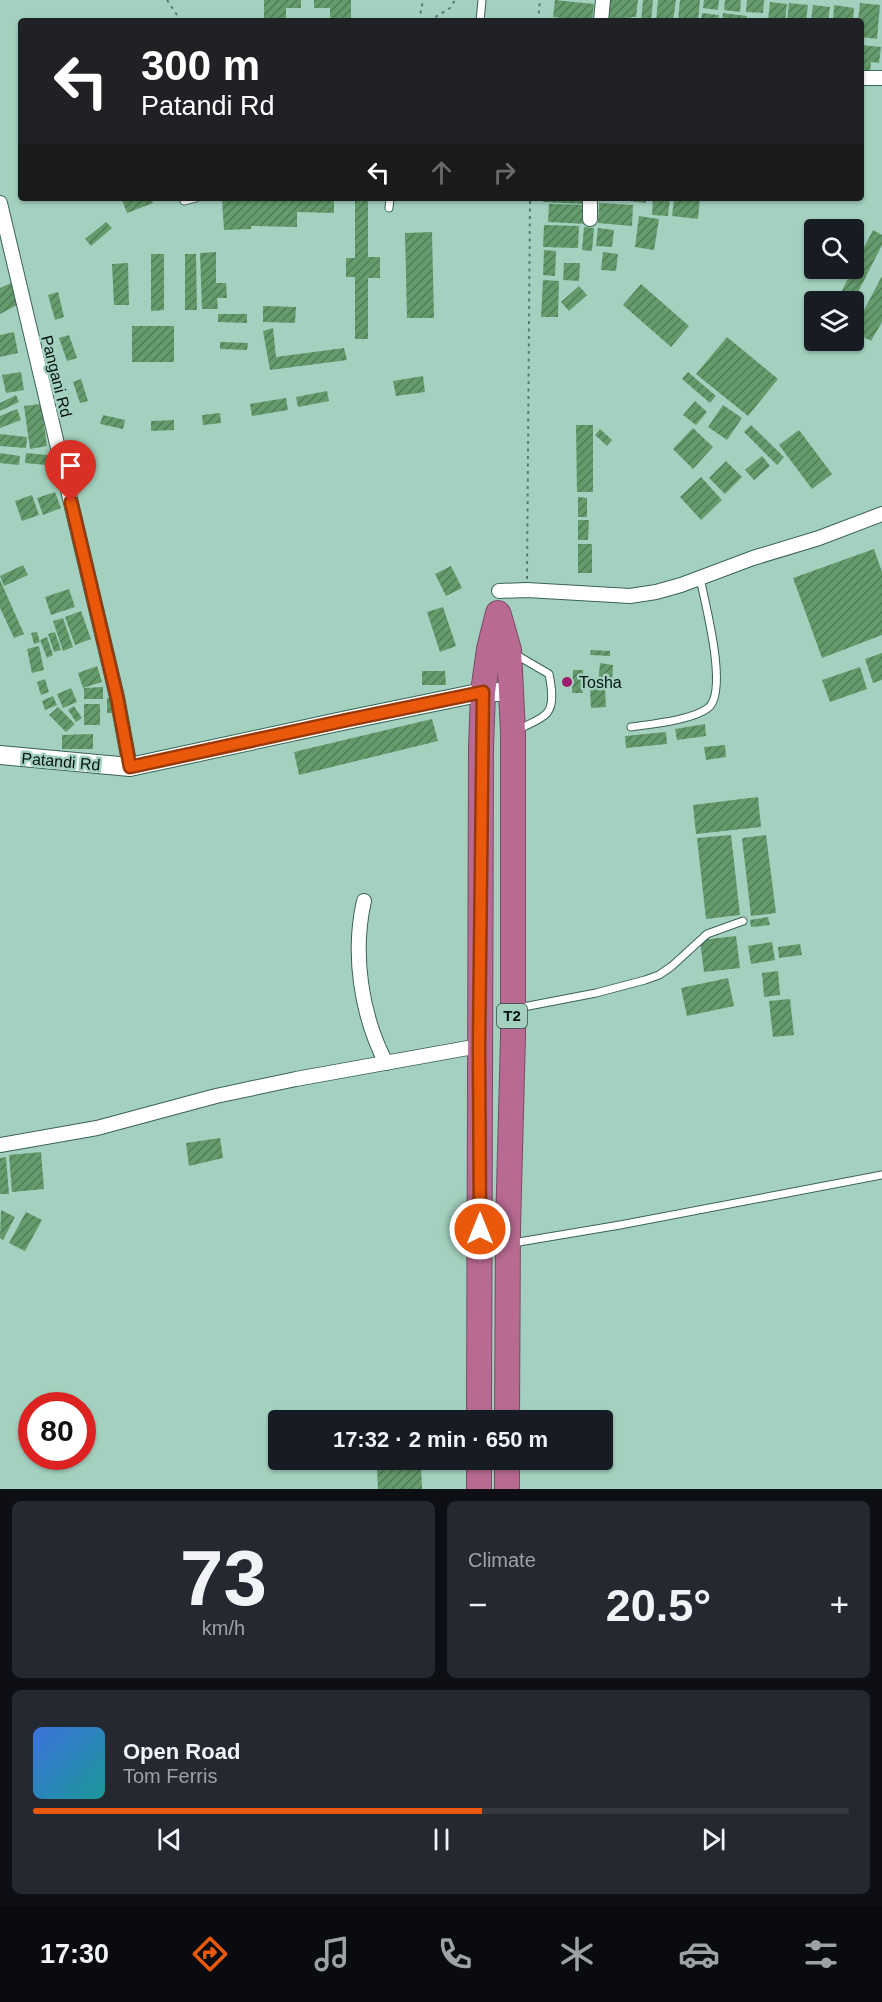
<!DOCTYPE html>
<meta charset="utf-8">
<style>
body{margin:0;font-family:Arial,sans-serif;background:#242831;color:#f1f3f6;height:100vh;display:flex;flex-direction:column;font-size:22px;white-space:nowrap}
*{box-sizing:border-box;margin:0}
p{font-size:20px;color:#9ea1a6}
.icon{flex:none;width:33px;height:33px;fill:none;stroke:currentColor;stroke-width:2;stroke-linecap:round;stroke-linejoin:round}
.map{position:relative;height:1489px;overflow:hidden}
.sheet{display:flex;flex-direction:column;gap:12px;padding:12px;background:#0d0f14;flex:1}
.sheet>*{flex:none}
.hud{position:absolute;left:18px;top:18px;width:846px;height:183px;border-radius:6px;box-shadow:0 2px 4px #0004;background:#202124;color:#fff;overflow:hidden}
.controls{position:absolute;left:804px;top:219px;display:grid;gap:12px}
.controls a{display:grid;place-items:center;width:60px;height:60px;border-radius:6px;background:#171b24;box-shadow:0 2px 4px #0004;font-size:30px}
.speed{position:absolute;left:18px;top:1392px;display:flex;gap:12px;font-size:30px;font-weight:700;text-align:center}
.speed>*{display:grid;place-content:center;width:78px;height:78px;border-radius:50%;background:#171b24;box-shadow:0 2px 4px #0004;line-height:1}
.speed .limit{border:9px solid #d22;background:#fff;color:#111}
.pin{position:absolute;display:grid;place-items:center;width:51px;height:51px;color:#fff;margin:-62px -26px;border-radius:50% 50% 50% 0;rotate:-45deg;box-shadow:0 0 6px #0007}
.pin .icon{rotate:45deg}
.me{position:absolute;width:66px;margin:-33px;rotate:0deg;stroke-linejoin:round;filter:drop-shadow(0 0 4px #0008)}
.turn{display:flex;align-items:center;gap:21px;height:126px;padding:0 24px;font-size:27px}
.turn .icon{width:78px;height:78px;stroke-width:2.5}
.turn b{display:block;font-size:42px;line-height:51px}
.lanes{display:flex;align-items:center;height:57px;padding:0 24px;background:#0003;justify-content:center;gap:30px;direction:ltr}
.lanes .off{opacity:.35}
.big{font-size:45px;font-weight:700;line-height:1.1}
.sheet .tile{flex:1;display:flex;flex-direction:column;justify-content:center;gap:9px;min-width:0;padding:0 21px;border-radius:9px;background:#242831}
.sheet .dial{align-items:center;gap:0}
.dial b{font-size:78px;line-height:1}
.song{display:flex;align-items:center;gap:18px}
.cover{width:72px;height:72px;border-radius:9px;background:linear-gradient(135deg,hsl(220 70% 55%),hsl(180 70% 35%))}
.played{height:6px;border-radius:3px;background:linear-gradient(90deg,#ea580c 55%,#363941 55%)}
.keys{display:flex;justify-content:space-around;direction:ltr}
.heat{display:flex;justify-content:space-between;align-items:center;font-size:33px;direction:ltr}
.sheet .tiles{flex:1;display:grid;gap:12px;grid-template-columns:1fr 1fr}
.tile:last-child{grid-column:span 2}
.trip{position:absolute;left:268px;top:1410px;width:345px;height:60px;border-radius:6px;background:#171b24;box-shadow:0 2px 4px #0004;font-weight:700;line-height:60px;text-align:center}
.tabs{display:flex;height:96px;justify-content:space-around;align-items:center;background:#090b0e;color:#9ea1a6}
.tabs .icon{width:42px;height:42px}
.tabs .current{color:#ea580c}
.tabs b{font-size:27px;color:#f1f3f6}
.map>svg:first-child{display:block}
</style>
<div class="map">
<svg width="882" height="1489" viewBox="0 0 882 1489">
<defs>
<pattern id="building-hatch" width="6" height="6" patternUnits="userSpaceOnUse" patternTransform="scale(1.5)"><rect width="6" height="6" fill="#649b6c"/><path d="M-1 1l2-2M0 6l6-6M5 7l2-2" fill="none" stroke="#507d57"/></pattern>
</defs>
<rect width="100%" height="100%" fill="#a4d1bf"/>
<g fill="url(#building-hatch)">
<path d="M264 0H301V8H286V21H264Z"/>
<path d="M314 0H351V21H330V8H314Z"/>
<path d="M555 0 594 4 592 21 553 17Z"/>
<path d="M609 0H638L636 17H631L630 21 606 19Z"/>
<path d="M643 0H653L651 21H641Z"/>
<path d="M658 0H676L673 21H656Z"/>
<path d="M680 0H700L698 21H678Z"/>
<path d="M704 0H719L718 10 703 8Z"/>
<path d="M725 0H741L740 12 724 10Z"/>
<path d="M747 0H764L763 13 746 12Z"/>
<path d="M770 2 787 4 785 21H768Z"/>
<path d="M789 3 808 5 806 21H787Z"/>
<path d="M860 3 880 5 877 39 861 37V21H858Z"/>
<path d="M813 5 830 7 828 21H811Z"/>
<path d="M834 5 854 8 853 21H833Z"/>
<path d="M702 13 719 15 718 21H701Z"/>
<path d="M723 13 747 16 746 21H722Z"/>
<path d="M861 45 881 47 879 63 871 62 870 73 861 72Z"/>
<path d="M121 198H151L153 203 127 213Z"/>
<path d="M543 198H585V204L543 202Z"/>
<path d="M631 198H646V203L630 201Z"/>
<path d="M653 198H670L668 216 652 215Z"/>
<path d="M674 198H700L698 219 672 216Z"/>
<path d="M252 199 334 200V213L297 212V227L251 226V229L224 230 222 201Z"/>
<path d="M355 199H368V257H380V278H368V339H355V277H346V258H355Z"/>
<path d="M599 203 633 205 632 226 598 223Z"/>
<path d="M549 204 587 205 586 224 548 222Z"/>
<path d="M639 216 659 219 654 250 635 247Z"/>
<path d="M106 222 112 228 91 246 85 239Z"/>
<path d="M544 225 579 226 578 248 543 247Z"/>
<path d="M584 227 594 228 592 251 582 250Z"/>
<path d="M598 228 614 230 612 247 596 246Z"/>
<path d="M873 230 882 235V245L853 302H836Z"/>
<path d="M432 232 434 318H407L405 233Z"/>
<path d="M544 250 556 251 555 276 543 275Z"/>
<path d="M216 252V283H226L227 298H217L218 309H202L200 253Z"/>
<path d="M603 252 618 254 616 271 601 270Z"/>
<path d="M151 254H164V310L151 311Z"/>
<path d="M185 254H196L197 310H185Z"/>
<path d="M128 263 129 305H114L112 264Z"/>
<path d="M564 263H580L579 281 563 280Z"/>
<path d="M882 276V322L871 341 854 332V329Z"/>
<path d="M543 280 559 281 558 317H541Z"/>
<path d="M11 283 21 303 0 314V288Z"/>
<path d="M641 284 689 326 671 347 623 305Z"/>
<path d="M579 286 587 295 569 311 561 302Z"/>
<path d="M58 292 64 317 55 320 48 295Z"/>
<path d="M263 306 296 307 295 323 263 322Z"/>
<path d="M218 314H247V323L218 322Z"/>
<rect x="132" y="326" width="42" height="36"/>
<path d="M273 328 276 357 344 348 347 360 270 370 263 331Z"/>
<path d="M14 332 18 353 0 357V335Z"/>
<path d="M69 335 77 358 67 361 59 338Z"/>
<path d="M727 337 778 379 748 416 696 374Z"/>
<path d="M220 342 248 343 247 350 220 349Z"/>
<path d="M21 372 24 390 6 393 2 375Z"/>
<path d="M688 372 716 396 710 403 682 379Z"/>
<path d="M423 376 425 392 396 396 393 381Z"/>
<path d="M81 379 88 401 80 403 73 382Z"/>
<path d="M327 391 329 401 298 407 296 397Z"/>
<path d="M16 395 19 402 0 411V403Z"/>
<path d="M286 398 288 410 252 416 250 404Z"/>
<path d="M695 401 707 412 696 425 683 415Z"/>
<path d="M41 404 47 446 30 449 24 406Z"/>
<path d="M723 405 742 418 727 440 708 427Z"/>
<path d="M17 409 21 420 0 428V416Z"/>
<path d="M220 413 221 423 203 425 202 415Z"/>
<path d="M103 415 125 420 123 429 100 424Z"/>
<path d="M174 420V430L151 431V421Z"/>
<path d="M576 425H593V492H577Z"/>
<path d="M751 425 784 457 777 465 744 432Z"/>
<path d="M693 428 713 447 693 469 673 449Z"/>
<path d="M600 429 612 440 607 446 595 435Z"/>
<path d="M799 430 832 474 812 489 779 445Z"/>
<path d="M0 434 27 437 26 448 0 446Z"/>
<path d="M0 453 20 456 19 465 0 463Z"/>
<path d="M26 453 58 456 57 466 25 463Z"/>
<path d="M762 456 770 466 754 480 745 470Z"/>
<path d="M726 461 742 477 725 494 709 478Z"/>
<path d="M701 477 722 500 701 520 680 497Z"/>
<path d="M55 492 61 508 43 515 37 498Z"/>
<path d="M32 495 39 515 22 521 15 501Z"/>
<path d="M578 497 587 498V517H578Z"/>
<path d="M578 520H589L588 540H578Z"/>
<rect x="578" y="544" width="14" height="29"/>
<path d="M874 549 882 572V635L822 658 793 578Z"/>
<path d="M23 565 28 575 4 586 0 576Z"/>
<path d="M451 566 462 588 446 596 435 574Z"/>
<path d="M0 580 24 634 14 638 0 608Z"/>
<path d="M69 589 75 607 51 615 45 597Z"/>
<path d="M443 607 456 646 440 652 427 612Z"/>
<path d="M81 611 91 639 75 645 65 617Z"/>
<path d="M63 618 73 647 63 651 53 621Z"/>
<path d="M37 632 40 642 34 644 31 633Z"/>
<path d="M55 632 61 650 54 652 48 634Z"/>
<path d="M47 637 53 655 47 658 40 640Z"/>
<path d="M39 646 44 670 32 673 27 649Z"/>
<path d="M591 650 610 651V656L590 655Z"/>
<path d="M882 653V680L873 683 865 659Z"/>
<path d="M600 663 613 665 612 686 598 685Z"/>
<path d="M97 666 102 682 83 688 78 673Z"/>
<path d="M860 667 867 689 830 702 822 680Z"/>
<path d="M573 670H583V693H572Z"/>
<path d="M422 671H445L446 685H422Z"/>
<path d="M45 679 49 692 41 695 37 682Z"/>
<path d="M103 687V699H84V688Z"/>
<path d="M71 688 77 702 63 708 57 694Z"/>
<path d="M605 688 606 707 591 708 590 689Z"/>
<path d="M53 696 57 705 45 710 42 701Z"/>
<rect x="107" y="698" width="7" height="15"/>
<rect x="84" y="704" width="16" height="21"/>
<path d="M74 706 82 718 76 722 68 710Z"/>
<path d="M58 707 75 724 66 732 49 715Z"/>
<path d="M432 719 438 741 299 775 294 752Z"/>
<path d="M705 724 706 736 677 740 675 729Z"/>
<path d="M666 732 667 744 626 748 625 736Z"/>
<path d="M93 734V749H62V735Z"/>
<path d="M725 745 726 757 706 760 704 747Z"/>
<path d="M758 797 761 827 696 834 693 805Z"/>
<path d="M731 835 740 915 706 919 697 838Z"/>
<path d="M766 835 776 913 751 916 742 838Z"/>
<path d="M768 917 770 925 751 927 750 920Z"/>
<path d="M736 936 740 968 704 972 700 940Z"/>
<path d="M772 942 775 960 751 964 748 946Z"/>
<path d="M800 944 802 955 779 958 778 947Z"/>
<path d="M778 971 780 995 764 997 762 973Z"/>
<path d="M728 978 734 1006 687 1016 681 988Z"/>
<path d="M790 999 794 1035 773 1037 769 1001Z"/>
<path d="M220 1138 223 1158 189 1166 186 1143Z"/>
<path d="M41 1152 44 1189 12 1192 9 1155Z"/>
<path d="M6 1157 9 1194H0V1158Z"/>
<path d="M1 1210 15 1217 3 1240 0 1238Z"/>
<path d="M26 1212 42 1220 25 1251 9 1243Z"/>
<path d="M421 1466 422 1489H378L377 1468Z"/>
</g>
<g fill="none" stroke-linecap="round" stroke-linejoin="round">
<defs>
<g id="lane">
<path d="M480 21 482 0"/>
<path d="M184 201 196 198"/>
<path d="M389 208 390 198"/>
<path d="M513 653 549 674C551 684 555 704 547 713 541 720 526 725 518 730"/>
<path d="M631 727C651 724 693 720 708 708 729 692 705 603 700 578"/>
<path d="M518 1008 596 993 645 980 659 975 672 966 707 934 743 921"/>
<path d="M513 1243 620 1225 882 1175"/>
</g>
<g id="street">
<path d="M601 21 603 0"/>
<path d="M861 78H882"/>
<path d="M0 203 117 697 130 767"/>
<path d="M590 219V198"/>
<path d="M499 591 527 590 630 596 656 592 681 585 753 558 819 538 882 514"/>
<path d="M364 901C352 953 361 1015 386 1063"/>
<path d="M0 1145 97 1128 216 1096 296 1079 479 1046"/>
</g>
<path id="secondary" d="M0 755 130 767 347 720 483 692H511"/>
<g id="highway">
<path d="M499 615 509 650 513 733V1036L508 1228 507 1420"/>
<path d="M479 1420 481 748 483 692 489 649 498 613"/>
<path d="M507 1460V1489"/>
<path d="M479 1489V1460"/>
</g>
</defs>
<use href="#lane" stroke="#3a6354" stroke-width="9"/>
<use href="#street" stroke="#3a6354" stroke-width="16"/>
<use href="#secondary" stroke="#3a6354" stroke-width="20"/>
<use href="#highway" stroke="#794c64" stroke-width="26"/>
<g stroke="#5b7a6e" stroke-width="2" stroke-dasharray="3 4.5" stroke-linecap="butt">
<path d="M167 0 181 21"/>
<path d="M419 21 423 0"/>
<path d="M429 21 450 8 455 0"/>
<path d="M538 21 540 0"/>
<path d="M527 579 530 198"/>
</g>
<use href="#lane" stroke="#fff" stroke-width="7"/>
<use href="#street" stroke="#fff" stroke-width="14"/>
<use href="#secondary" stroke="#fff" stroke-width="18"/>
<use href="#highway" stroke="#b86a93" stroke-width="24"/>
</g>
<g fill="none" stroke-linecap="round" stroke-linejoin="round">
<defs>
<path id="route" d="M71 502 117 697 130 767 347 720 483 692 479 1046 480 1229"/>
</defs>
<use href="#route" stroke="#983908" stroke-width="15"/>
<use href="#route" stroke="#ea580c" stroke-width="10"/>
</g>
<circle fill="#9d1a6c" stroke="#a4d1bf" stroke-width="2" cx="567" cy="682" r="6"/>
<g text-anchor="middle" stroke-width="5" stroke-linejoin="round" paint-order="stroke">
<rect fill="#a4d1bf" stroke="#334c42" stroke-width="1.5" x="497" y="1004" width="30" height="24" rx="4.5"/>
<g font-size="15" font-weight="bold" fill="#03130d">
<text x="512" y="1021">T2</text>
</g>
<g font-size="16" fill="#03130d" stroke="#a4d1bf">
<text transform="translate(57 376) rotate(76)" y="6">Pangani Rd</text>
<text transform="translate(61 761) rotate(5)" y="6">Patandi Rd</text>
</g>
<g font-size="16" fill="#03130d" stroke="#a4d1bf" text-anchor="start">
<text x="579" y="688">Tosha</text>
</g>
</g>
</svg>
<div class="controls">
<a><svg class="icon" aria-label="search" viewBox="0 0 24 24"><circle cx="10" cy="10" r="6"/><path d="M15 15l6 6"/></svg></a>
<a><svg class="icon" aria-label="layers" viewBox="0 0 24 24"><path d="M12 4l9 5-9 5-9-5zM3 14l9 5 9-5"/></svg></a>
</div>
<div class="speed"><div class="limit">80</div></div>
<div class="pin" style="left:71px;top:502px;background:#d93025"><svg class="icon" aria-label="arrive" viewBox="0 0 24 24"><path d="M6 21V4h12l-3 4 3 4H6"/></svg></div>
<svg class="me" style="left:480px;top:1229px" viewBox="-20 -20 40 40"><circle r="17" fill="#ea580c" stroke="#fff" stroke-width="3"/><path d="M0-11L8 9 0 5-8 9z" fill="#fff"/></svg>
<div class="trip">17:32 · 2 min · 650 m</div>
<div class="hud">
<div class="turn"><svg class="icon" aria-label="left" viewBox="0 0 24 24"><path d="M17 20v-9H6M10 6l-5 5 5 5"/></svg><div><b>300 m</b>Patandi Rd</div></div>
<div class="lanes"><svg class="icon" aria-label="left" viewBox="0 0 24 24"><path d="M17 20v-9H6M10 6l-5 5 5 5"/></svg><svg class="icon off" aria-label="ahead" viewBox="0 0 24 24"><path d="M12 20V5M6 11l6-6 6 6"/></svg><svg class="icon off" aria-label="right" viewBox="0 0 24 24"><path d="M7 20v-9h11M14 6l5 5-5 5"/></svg></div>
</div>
</div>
<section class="sheet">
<div class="tiles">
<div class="tile dial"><b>73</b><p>km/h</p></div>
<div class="tile"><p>Climate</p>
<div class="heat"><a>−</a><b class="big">20.5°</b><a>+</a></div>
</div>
<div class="tile">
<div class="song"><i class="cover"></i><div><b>Open Road</b><p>Tom Ferris</p></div></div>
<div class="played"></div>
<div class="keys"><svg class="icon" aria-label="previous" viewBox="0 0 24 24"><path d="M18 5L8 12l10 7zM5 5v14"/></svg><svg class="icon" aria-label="pause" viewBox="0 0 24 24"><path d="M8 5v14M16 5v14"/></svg><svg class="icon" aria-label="next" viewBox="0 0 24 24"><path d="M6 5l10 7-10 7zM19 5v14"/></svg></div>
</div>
</div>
</section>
<nav class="tabs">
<b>17:30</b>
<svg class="icon current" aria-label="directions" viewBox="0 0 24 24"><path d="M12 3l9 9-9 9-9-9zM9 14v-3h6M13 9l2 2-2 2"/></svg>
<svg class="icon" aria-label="music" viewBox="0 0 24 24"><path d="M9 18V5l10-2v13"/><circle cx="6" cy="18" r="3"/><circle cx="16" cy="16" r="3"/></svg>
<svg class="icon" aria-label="phone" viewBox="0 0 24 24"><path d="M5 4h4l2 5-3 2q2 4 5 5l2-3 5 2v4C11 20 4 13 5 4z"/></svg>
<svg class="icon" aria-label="climate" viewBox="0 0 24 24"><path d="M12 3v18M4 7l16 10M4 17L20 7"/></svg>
<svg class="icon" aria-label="car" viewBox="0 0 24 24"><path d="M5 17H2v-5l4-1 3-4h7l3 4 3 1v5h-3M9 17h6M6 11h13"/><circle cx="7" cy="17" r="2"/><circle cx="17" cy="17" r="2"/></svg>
<svg class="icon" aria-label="filters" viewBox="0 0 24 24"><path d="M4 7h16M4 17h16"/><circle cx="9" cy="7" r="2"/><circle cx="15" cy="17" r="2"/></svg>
</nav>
